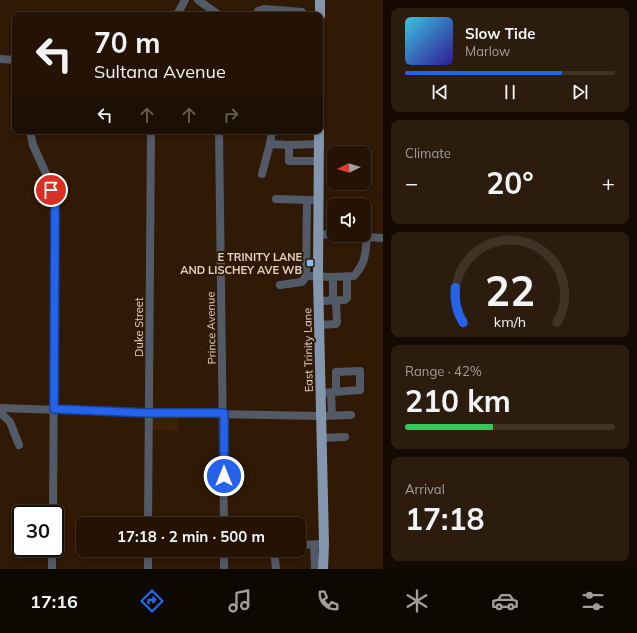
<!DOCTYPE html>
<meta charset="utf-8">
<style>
body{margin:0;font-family:Mulish,sans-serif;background:#2c1c0e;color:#f1f3f6;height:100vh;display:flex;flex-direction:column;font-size:15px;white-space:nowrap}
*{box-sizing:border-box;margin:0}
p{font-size:13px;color:#a39e9a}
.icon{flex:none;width:22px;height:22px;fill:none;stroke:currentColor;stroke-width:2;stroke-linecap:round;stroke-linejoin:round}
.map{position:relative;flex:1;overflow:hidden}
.details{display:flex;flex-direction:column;gap:8px;padding:8px;background:#140a02;width:254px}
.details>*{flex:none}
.banner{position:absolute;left:12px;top:12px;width:311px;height:122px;border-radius:8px;box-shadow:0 2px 6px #0003,0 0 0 1px #413226;background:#241304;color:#f1f3f6;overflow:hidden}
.needle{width:26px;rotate:265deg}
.fabs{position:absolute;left:327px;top:146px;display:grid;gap:8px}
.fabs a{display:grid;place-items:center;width:44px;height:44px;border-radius:8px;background:#241304;box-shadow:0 2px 6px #0003,0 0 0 1px #413226;font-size:20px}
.speed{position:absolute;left:12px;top:505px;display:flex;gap:8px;font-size:20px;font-weight:700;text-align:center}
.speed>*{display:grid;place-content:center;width:52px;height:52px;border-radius:50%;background:#241304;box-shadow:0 2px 6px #0003,0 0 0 1px #413226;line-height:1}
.speed .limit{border:2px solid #111;border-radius:6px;background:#fff;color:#111}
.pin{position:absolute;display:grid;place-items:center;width:34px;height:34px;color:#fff;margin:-17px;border:2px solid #fff;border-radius:50%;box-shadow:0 1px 4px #0007}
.me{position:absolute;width:44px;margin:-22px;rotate:0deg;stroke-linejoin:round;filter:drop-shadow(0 0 3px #0008)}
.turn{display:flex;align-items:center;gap:14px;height:84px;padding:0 16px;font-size:18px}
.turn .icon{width:52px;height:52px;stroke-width:2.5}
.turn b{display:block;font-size:28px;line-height:34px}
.lanes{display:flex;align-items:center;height:38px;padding:0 16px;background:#0003;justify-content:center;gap:20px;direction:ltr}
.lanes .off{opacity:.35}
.big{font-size:30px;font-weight:700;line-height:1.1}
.details .tile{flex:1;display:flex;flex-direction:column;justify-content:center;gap:6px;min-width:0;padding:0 14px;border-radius:8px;background:#2c1c0e}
.details .dial{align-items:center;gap:0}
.dial svg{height:104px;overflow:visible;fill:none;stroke:#413226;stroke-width:7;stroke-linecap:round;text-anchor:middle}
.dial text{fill:#f1f3f6;stroke:none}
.song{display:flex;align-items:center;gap:12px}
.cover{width:48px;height:48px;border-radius:6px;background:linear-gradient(135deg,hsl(190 70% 55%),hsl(250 70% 35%))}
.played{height:4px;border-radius:2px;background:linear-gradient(90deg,#2563eb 75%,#413226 75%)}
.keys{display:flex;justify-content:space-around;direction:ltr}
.heat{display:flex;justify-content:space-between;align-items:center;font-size:22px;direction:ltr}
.charge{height:6px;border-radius:3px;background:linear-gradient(90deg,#34c759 42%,#413226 0)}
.trip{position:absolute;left:76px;top:517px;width:230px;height:40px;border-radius:8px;background:#241304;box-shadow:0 2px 6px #0003,0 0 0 1px #413226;font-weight:700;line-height:40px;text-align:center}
.tab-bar{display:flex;height:64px;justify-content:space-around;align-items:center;background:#0e0802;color:#a39e9a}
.tab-bar .icon{width:28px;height:28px}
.tab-bar .on{color:#2563eb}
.tab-bar b{font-size:18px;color:#f1f3f6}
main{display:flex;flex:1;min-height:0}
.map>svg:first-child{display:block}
</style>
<main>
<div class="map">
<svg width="383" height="569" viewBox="0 0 383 569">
<rect width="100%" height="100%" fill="#301905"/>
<path fill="#3d2006" d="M149 413H178V431L149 430Z"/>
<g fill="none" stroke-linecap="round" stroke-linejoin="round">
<g stroke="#515a66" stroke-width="8">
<path d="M198 0 219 15"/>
<path d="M177 15 185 0"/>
<path d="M256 15 258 11 264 9 302 12 304 15"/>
<path d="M0 59 15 60"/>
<path d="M30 131 33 145 47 176 55 204 53 514"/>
<path d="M219 131 224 524"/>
<path d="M270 144 289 145"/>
<path d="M318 161H289V145L318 144"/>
<path d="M262 174 270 144 272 131"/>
<path d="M276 199 311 200"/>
<path d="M318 234 383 238"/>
<path d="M306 276 333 277"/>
<path d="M280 285 302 282 306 276 307 200"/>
<path d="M319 301 345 300 347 298V277"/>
<path d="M319 325 336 324 337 322 336 303 333 300V277L354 276C366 262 365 255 367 237"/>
<path d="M321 393 360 390V371L336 372V391"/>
<path d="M331 393 332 415"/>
<path d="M0 408 149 413 321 416 351 415"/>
<path d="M2 408V414L10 422 19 445"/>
<path d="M322 438 345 437"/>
<path d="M148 524 151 131"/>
<path d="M299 545 324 544"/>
<path d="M314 545 315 569"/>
<path d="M224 550V569"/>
<path d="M274 550 276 569"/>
<path d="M52 569V548"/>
<path d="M148 569V550"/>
</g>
<g stroke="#8396ad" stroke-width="10">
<path d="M320 16V0"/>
<path d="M319 131 318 277 324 544 323 569"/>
</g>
</g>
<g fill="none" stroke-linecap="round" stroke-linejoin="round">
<defs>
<path id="route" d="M51 190 55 204 54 409 149 413H224V476"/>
</defs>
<use href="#route" stroke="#184099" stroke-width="10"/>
<use href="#route" stroke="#2563eb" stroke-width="7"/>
</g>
<rect fill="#86bbfb" stroke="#301905" stroke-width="1.5" x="306" y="259" width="8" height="8" rx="2"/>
<g text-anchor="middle" stroke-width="4" stroke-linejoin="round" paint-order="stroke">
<g font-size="11" font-weight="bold" fill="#e2d1c6" stroke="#301905" text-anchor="end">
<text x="302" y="261">E TRINITY LANE<tspan x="302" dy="13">AND LISCHEY AVE WB</tspan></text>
</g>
<g font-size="11" fill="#e2d1c6" stroke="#301905">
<text transform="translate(139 327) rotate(-90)" y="4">Duke Street</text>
<text transform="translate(211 328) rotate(-91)" y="4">Prince Avenue</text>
<text transform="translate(308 350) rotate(-91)" y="4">East Trinity Lane</text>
</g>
</g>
</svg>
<div class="fabs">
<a><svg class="needle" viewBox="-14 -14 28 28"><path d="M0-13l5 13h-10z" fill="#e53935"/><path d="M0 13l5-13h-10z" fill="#a39e9a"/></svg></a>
<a><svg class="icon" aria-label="sound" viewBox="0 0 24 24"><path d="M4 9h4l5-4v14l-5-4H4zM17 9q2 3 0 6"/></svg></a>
</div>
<div class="speed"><div class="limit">30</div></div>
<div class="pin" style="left:51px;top:190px;background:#d93025"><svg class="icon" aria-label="arrive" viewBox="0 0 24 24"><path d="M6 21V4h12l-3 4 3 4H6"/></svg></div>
<svg class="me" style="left:224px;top:476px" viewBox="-20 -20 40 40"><circle r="17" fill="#2563eb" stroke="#fff" stroke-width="3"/><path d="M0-11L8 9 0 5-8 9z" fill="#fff"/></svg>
<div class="trip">17:18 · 2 min · 500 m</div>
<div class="banner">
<div class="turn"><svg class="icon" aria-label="left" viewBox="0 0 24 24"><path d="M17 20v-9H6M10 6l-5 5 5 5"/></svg><div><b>70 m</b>Sultana Avenue</div></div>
<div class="lanes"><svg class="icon" aria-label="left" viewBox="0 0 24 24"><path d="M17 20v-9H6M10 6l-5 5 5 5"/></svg><svg class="icon off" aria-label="ahead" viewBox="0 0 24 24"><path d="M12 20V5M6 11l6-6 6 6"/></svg><svg class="icon off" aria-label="ahead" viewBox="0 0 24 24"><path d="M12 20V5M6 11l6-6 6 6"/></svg><svg class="icon off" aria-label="right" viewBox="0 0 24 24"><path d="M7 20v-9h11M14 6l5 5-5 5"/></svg></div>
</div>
</div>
<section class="details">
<div class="tile">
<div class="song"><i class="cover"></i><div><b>Slow Tide</b><p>Marlow</p></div></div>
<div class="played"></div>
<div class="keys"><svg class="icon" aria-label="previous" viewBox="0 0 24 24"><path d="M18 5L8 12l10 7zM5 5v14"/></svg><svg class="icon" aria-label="pause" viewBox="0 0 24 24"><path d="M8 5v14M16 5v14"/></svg><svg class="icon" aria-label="next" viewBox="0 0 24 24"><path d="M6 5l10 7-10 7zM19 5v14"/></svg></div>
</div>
<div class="tile"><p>Climate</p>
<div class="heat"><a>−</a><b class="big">20°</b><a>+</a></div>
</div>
<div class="tile dial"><svg viewBox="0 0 100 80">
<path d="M14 69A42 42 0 1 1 86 69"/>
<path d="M14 69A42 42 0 0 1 8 42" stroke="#2563eb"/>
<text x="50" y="56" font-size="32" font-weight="700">22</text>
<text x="50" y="72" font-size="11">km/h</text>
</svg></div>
<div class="tile"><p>Range · 42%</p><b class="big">210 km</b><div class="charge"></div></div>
<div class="tile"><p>Arrival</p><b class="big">17:18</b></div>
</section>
</main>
<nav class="tab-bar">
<b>17:16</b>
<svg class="icon on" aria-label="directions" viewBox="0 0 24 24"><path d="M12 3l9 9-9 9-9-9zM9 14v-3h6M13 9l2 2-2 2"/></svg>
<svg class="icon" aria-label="music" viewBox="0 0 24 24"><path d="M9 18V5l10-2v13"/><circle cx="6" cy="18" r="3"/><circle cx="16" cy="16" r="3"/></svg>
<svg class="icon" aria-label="phone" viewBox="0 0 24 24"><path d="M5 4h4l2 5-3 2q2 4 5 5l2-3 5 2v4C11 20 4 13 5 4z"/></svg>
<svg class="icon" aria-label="climate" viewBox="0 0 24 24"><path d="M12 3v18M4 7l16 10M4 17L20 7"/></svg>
<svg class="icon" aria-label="car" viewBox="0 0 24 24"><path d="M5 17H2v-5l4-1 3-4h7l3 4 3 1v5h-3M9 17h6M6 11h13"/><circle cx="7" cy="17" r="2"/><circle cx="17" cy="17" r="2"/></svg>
<svg class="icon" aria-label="filters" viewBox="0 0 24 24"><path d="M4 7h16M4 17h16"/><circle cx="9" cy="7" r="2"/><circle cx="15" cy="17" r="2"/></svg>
</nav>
